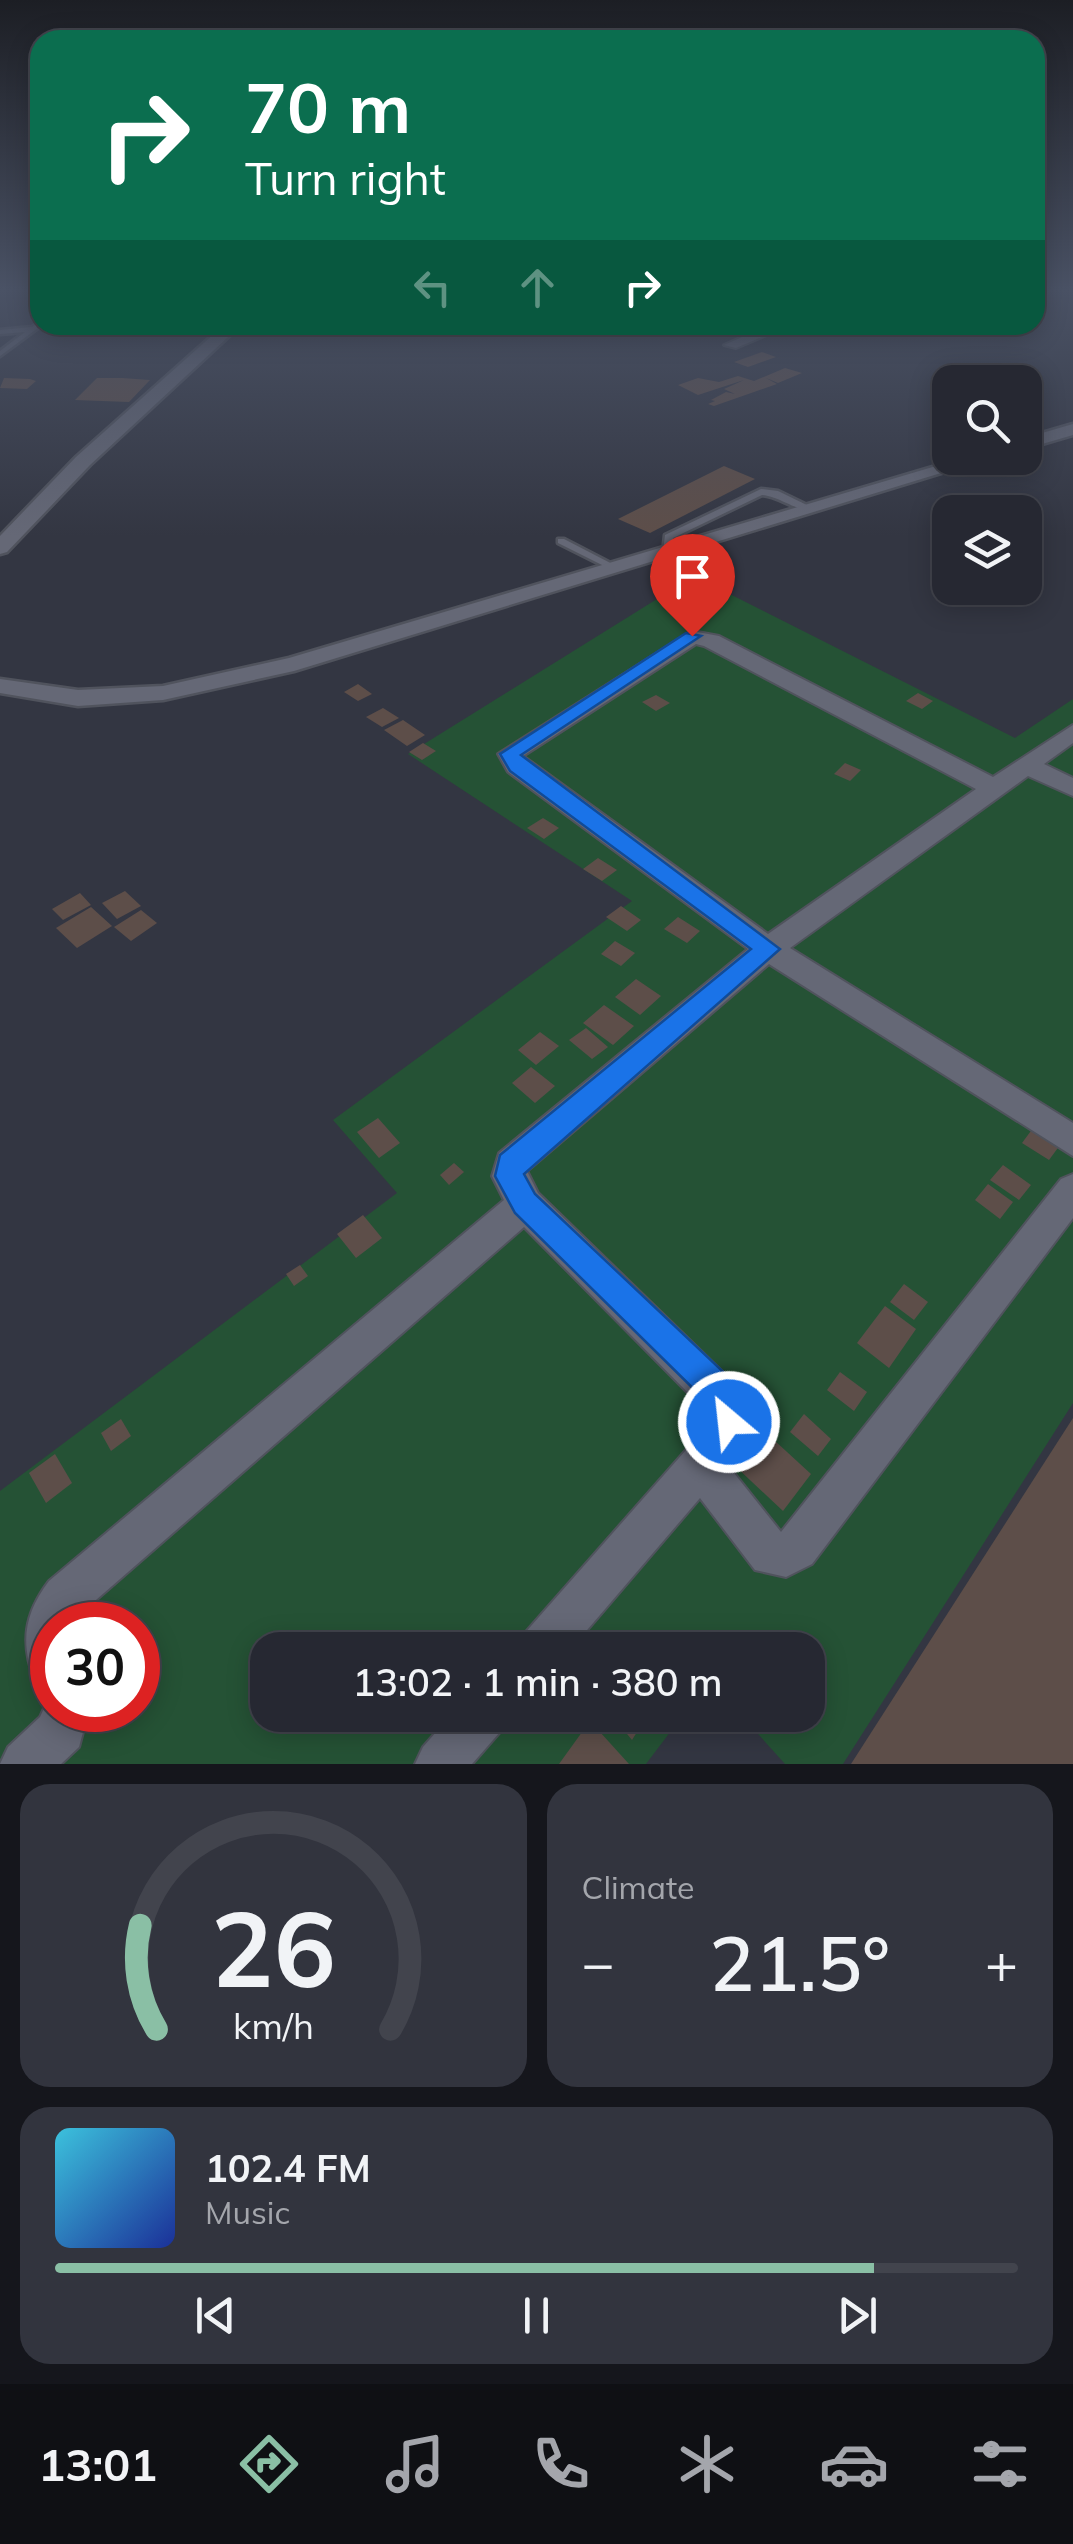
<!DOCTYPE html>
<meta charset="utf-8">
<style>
body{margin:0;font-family:Mulish,sans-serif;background:#32343e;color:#f1f3f6;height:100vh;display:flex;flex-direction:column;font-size:38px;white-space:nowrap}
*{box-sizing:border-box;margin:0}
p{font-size:32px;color:#a4a6ac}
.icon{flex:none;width:55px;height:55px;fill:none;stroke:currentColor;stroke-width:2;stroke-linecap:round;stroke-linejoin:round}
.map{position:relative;height:1764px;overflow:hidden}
.drawer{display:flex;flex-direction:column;gap:20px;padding:20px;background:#15161c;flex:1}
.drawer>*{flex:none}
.top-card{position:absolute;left:30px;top:30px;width:1015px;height:305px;border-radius:30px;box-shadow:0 5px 25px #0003,0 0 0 2px #42444d;background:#0b6e4f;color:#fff;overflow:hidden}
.tools{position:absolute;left:932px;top:365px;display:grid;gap:20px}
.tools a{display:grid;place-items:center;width:110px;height:110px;border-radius:20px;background:#262832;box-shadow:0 5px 25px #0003,0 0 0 2px #42444d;font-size:50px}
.speed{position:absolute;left:30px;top:1602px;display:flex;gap:20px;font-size:50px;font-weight:700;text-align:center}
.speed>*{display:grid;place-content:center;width:130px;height:130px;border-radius:50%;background:#262832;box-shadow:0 5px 25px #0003,0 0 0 2px #42444d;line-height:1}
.speed .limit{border:15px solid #d22;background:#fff;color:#111}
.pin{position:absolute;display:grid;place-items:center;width:85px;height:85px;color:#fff;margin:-102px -42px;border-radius:50% 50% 50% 0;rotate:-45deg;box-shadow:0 0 10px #0007}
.pin .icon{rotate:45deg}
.me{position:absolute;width:110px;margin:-55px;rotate:332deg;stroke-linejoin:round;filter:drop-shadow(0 0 8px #0008)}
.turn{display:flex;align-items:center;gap:35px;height:210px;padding:0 50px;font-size:45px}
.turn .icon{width:130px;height:130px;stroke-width:2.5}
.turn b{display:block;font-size:70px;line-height:85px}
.lanes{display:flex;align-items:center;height:95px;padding:0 50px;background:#0003;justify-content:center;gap:50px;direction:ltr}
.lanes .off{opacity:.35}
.big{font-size:75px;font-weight:600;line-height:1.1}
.drawer .tile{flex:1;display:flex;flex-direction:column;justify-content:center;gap:15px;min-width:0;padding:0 35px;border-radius:30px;background:#32343e}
.drawer .dial{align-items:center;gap:0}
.dial svg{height:260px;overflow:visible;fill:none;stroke:#42444d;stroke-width:7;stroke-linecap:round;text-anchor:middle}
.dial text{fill:#f1f3f6;stroke:none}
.song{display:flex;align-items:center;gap:30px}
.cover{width:120px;height:120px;border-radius:15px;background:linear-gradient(135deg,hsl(190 70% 55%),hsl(230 70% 35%))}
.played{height:10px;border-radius:5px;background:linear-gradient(90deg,#8abfa5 85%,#42444d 85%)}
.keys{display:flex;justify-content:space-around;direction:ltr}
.heat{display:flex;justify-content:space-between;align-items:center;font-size:55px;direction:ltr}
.drawer .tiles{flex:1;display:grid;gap:20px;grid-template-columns:1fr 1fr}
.tile:last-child{grid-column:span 2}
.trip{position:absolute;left:250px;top:1632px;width:575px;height:100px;border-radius:30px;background:#262832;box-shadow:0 5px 25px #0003,0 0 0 2px #42444d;font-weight:600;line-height:100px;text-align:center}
.tabs{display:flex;height:160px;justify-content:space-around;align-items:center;background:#0f1014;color:#a4a6ac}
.tabs .icon{width:70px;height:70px}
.tabs .active{color:#8abfa5}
.tabs b{font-size:45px;color:#f1f3f6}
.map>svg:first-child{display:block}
</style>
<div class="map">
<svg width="1073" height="1764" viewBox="0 0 1073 1764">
<rect width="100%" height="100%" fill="#333642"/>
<path fill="#255235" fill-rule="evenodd" d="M694 576 1015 738 1073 699V1403L843 1764H785L741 1715H808V1650H268V1715H683L646 1764H0V1491L397 1193 333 1120 632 901 408 754ZM52 1625H138V1710H52Z"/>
<g fill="#5d4e49">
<path d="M762 352 776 357 748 367 734 362Z"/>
<path d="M785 368 802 373 778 383 766 378 777 384 714 406 708 404 715 401 711 400 726 392 735 394 724 389 744 380 698 395 678 385 698 378 719 382 738 376 754 381Z"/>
<path d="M4 378 30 379 36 381 27 389 0 388Z"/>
<path d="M97 378H122L150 380 129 402 75 400Z"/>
<path d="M724 466 755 479 650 533 618 519Z"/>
<path d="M358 684 372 694 358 701 344 692Z"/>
<path d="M918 693 933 701 922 709 906 701Z"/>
<path d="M656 695 670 703 656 711 642 702Z"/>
<path d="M383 708 399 718 382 727 366 717Z"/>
<path d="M403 720 425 735 407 746 384 730Z"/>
<path d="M423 743 436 751 422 760 409 752Z"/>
<path d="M845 763 861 770 850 781 834 774Z"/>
<path d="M543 818 559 828 544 839 527 828Z"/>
<path d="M598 858 617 870 602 881 583 869Z"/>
<path d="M125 891 141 906 117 919 102 903Z"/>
<path d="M80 893 91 905 63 920 52 909Z"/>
<path d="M621 906 641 920 627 931 606 917Z"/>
<path d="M91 907 112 926 77 948 56 928Z"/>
<path d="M141 910 157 923 131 941 114 927Z"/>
<path d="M678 917 700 931 687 943 664 929Z"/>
<path d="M615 941 635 953 621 966 601 954Z"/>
<path d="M636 979 661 996 640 1015 615 997Z"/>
<path d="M604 1005 634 1026 613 1045 583 1023Z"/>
<path d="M586 1028 608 1047 592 1059 569 1040Z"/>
<path d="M540 1032 559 1046 536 1065 518 1050Z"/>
<path d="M531 1067 555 1086 535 1103 512 1083Z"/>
<path d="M378 1118 400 1143 379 1158 357 1132Z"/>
<path d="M1036 1124 1063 1141 1049 1160 1022 1143Z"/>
<path d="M454 1163 464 1172 449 1185 440 1175Z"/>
<path d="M1003 1165 1031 1185 1019 1200 990 1180Z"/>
<path d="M988 1184 1013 1202 1000 1219 975 1200Z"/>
<path d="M363 1215 382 1238 356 1258 337 1234Z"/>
<path d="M300 1265 308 1276 294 1286 286 1274Z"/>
<path d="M904 1284 928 1302 914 1320 890 1302Z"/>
<path d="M885 1306 916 1329 889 1368 857 1343Z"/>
<path d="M840 1372 867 1392 854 1411 827 1390Z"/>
<path d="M804 1414 831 1439 818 1456 790 1432Z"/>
<path d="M1073 1418V1764H851Z"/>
<path d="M121 1419 131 1436 111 1451 101 1433Z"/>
<path d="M761 1428 811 1474 783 1511 733 1464Z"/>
<path d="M55 1454 72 1483 46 1503 29 1473Z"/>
<path d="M623 1715H634L642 1724 632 1740 618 1723Z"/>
<path d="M590 1721 629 1764H559Z"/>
</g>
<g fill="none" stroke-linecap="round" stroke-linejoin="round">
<defs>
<g id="lane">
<path d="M40 322V325H42L0 356V351L25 332 0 334V330L32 327Z"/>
<path d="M761 489 778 491 815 509C799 514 780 496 762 495L673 538 671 554 663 552 665 535Z"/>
<path d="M558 539H564L620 568 612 570 558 543Z"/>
</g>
<g id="street">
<path d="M770 325H790L736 348 724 345Z"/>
<path d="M692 631 719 636 993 777 1073 725V743L1044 764 1073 778V796L1028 776 790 948 1073 1123V1156L769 964 527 1171 538 1193 743 1392 749 1421 726 1463 781 1532 1061 1179 1073 1174V1218L812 1564 786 1577 755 1570 700 1498 570 1650H517L524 1634 686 1450 709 1414 524 1227 81 1613 73 1625H52V1688L35 1682C20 1643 24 1614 49 1581L504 1200 492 1176 499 1153 748 949 508 772 498 754ZM696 644 704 646 976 789 768 934 523 756Z"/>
<path d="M52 1691V1710H89L79 1747 61 1764H0L8 1747 40 1717Z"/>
<path d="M451 1715H507L500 1732 472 1764H415L423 1747Z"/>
</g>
<g id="secondary">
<path d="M224 325H241L90 465 7 552 0 554V536L76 457Z"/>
<path d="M1073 424V435L1025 449V438Z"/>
<path d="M963 458H990L294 671 163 700 78 706 0 693V679L78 690 163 686 289 658Z"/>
</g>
</defs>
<use href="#lane" stroke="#50535d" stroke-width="5"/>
<use href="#street" stroke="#50535d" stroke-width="4"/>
<use href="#secondary" stroke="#50535d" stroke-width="5"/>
<use href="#lane" fill="#656876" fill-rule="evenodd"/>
<use href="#street" fill="#656876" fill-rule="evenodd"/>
<use href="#secondary" fill="#656876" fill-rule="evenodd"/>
</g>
<linearGradient id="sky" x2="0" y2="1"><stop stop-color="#1c1e24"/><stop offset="0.54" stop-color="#4a5265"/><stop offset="1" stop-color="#4a5265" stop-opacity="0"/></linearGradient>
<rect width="1073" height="536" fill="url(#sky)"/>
<path fill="#1a73e8" stroke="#114b97" stroke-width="2.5" d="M686 633 701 636 521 755 780 949 524 1174 535 1194 734 1382C745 1400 749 1414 741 1433L729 1438 717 1433 711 1406 515 1213 495 1176 500 1155 751 949 510 771 500 754Z"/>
</svg>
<div class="tools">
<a><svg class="icon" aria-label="search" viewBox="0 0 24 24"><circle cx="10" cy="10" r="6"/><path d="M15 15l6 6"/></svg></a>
<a><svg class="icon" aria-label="layers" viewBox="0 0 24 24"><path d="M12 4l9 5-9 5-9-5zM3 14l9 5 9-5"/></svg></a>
</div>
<div class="speed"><div class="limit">30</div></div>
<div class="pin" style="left:692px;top:636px;background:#d93025"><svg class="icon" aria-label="arrive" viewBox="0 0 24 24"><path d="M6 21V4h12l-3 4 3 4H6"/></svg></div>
<svg class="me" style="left:729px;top:1422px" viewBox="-20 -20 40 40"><circle r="17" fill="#1a73e8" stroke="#fff" stroke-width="3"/><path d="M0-11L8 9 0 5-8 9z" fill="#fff"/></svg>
<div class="trip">13:02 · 1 min · 380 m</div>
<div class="top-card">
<div class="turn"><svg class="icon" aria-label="right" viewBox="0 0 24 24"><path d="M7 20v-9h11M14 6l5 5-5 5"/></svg><div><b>70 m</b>Turn right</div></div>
<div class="lanes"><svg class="icon off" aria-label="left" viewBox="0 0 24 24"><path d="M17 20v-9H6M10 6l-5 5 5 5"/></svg><svg class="icon off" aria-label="ahead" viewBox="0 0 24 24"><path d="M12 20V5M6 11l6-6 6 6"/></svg><svg class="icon" aria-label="right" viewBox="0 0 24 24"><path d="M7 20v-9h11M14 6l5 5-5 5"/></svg></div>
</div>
</div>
<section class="drawer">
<div class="tiles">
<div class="tile dial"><svg viewBox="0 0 100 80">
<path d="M14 69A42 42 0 1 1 86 69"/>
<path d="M14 69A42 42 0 0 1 9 37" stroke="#8abfa5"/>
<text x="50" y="56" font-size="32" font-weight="700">26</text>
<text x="50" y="72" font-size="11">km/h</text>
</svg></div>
<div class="tile"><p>Climate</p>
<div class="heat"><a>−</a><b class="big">21.5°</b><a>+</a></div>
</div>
<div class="tile">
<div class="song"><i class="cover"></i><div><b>102.4 FM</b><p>Music</p></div></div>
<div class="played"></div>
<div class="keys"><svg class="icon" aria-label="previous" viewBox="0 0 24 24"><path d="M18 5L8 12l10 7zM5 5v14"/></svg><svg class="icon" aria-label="pause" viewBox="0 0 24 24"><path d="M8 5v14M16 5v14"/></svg><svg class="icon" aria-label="next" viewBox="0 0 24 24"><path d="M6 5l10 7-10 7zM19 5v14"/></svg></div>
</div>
</div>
</section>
<nav class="tabs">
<b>13:01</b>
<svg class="icon active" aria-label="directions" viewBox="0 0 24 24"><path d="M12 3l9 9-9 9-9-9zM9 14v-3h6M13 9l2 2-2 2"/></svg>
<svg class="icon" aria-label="music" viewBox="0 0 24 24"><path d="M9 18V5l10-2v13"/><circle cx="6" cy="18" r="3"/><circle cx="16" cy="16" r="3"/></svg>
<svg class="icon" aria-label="phone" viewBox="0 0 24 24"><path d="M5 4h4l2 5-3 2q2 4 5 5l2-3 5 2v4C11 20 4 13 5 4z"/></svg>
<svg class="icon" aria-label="climate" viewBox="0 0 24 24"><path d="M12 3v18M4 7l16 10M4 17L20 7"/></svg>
<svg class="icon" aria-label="car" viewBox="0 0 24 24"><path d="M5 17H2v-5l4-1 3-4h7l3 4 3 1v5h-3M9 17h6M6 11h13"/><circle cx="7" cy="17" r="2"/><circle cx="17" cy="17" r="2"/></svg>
<svg class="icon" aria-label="filters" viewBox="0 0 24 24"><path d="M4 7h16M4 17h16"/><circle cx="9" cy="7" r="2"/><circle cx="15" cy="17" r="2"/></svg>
</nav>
